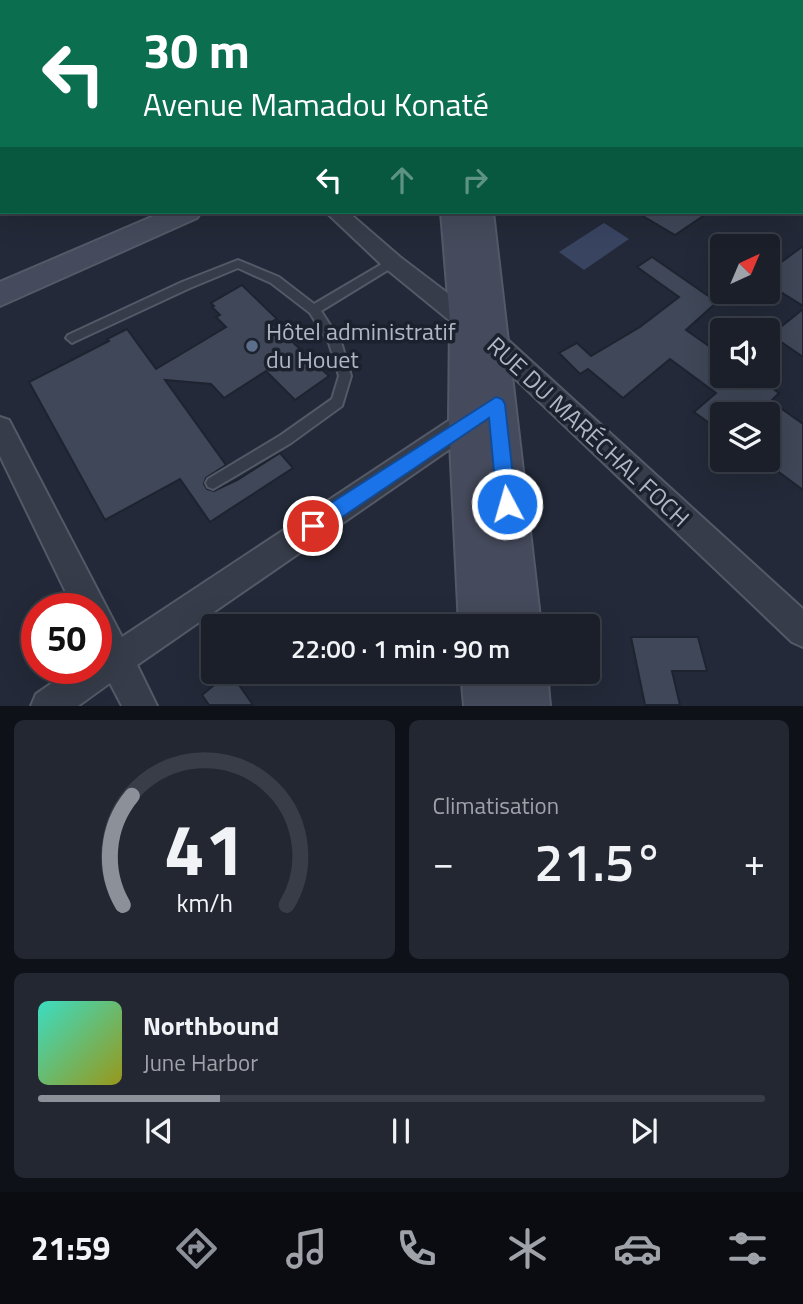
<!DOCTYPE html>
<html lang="fr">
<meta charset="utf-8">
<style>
body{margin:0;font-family:"Titillium Web",sans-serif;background:#232732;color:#f1f3f6;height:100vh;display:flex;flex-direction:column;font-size:26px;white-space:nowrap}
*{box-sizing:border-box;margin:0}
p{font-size:23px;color:#9fa2a8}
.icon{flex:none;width:38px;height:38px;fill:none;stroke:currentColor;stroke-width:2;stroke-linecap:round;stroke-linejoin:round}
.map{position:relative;height:706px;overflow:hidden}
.sheet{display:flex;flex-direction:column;gap:14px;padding:14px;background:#0e1117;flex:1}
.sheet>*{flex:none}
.banner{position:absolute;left:0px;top:0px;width:803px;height:214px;box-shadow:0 7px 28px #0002,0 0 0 2px #383d47;background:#0b6e4f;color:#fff;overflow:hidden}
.needle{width:46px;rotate:44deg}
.buttons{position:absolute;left:710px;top:234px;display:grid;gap:14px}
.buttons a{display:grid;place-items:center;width:70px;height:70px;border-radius:7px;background:#1a1f2a;box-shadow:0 7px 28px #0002,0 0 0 2px #383d47;font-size:35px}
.speed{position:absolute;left:21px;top:593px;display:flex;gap:14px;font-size:35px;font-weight:700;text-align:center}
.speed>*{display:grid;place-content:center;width:91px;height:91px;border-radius:50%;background:#1a1f2a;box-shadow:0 7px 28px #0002,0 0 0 2px #383d47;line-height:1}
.speed .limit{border:10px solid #d22;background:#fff;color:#111}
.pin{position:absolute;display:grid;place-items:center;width:60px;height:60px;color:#fff;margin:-30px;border:4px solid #fff;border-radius:50%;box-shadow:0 2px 7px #0007}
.me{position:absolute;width:77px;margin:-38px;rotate:354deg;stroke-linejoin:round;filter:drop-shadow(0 0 5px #0008)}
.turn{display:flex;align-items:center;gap:24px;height:147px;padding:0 28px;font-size:32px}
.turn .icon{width:91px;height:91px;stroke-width:2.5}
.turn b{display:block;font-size:49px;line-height:60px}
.lanes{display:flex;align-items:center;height:66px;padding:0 28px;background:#0003;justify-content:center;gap:35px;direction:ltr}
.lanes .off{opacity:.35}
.big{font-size:52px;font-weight:600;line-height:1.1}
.sheet .card{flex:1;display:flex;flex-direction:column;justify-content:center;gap:10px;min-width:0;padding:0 24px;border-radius:10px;background:#232732}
.sheet .dial{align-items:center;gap:0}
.dial svg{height:182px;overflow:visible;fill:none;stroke:#383d47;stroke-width:7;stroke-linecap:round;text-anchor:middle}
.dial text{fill:#f1f3f6;stroke:none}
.song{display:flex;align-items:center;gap:21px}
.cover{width:84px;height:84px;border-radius:10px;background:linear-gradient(135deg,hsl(170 70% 55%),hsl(60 70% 35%))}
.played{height:7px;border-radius:4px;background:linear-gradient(90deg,#8c9099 25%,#383d47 25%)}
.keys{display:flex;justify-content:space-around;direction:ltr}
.heat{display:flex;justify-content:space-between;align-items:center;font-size:38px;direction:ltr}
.sheet .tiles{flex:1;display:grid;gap:14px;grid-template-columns:1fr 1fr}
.card:last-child{grid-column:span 2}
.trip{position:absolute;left:201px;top:614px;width:399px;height:70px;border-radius:7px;background:#1a1f2a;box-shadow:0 7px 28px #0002,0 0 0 2px #383d47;font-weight:600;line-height:70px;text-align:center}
.dock{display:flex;height:112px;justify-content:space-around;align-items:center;background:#0a0c11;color:#9fa2a8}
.dock .icon{width:49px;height:49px}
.dock .on{color:#8c9099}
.dock b{font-size:32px;color:#f1f3f6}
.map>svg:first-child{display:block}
</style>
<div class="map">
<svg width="803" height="706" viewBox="0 0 803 706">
<rect width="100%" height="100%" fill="#232938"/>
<path fill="#394461" d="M604 223 629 239 584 270 559 252Z"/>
<g fill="#3f4758" stroke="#1e2330" stroke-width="2">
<path d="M636 212H709L675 235Z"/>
<path d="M803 246V306L768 284V272Z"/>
<path d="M652 257 717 302 686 330 723 356V376H755L779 393 771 401 803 424V490L768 464V415H723V433L694 412 716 393 670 359 623 398 588 369 580 374 559 353 577 343 591 356 640 327 679 297 637 267Z"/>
<path d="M242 285 277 319 271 322 329 376 295 400 266 371 224 398 211 384 165 380 226 465 206 478 204 484 207 489 214 491 237 480 280 453 293 468 210 522 180 479 105 520 29 382 109 341 107 339 127 329 156 369 226 327 216 317 220 315 212 307 214 306 211 303Z"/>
<path d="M803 309V357L771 335Z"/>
<path d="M631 637H698L707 671H672L680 705H645Z"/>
<path d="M230 672 253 705H209L202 695Z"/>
</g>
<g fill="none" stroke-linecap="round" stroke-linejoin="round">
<defs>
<path id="lane" d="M392 258 398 262 396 265 321 311 341 342 351 376 342 406 291 443 213 489 208 487 206 483 208 479 281 435 332 399 339 376 329 343 310 313 271 283 238 268 190 288 76 341 72 343 66 338 68 335 182 282 238 260 279 277 314 304Z"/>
<g id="street">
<path d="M407 0H425L406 2Z"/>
<path d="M326 212H348L400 257 500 333 803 609V647L792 642 482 347 384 267Z"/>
<path d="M477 405 486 408 490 416 486 424 137 665 157 706H122L110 683 78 706H31L36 694 74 668H96V609H74L0 456V417L9 420 122 637 468 408Z"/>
</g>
<g id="secondary">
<path d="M642 0H665L641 2Z"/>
<rect x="802" y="34" width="1" height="12"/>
<path d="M163 212H201L197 218 0 306V282Z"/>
<path d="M441 212H493L541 626H459L449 422 450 322Z"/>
<path d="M461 672H547L550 706H464Z"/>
</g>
</defs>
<use href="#lane" stroke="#545967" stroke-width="4"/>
<use href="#street" stroke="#545967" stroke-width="4"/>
<use href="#secondary" stroke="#545967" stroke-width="4"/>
<path stroke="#425157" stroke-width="2.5" stroke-dasharray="3.5 3.5" stroke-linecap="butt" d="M147 2 152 0"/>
<use href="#lane" fill="#363c49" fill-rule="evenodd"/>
<use href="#street" fill="#363c49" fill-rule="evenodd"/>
<use href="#secondary" fill="#454a5c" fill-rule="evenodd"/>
<defs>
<g id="rail">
<path d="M260 2 265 0"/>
<path d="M277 2 282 0"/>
</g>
</defs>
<use href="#rail" stroke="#595f70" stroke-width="5"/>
<use href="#rail" stroke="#1c212e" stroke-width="3.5" stroke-dasharray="11" stroke-linecap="butt"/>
</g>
<path fill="#1a73e8" stroke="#114b97" stroke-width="2" d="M496 397 502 399 505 404 516 504 513 510 507 512 500 510 497 504 489 418 320 532 313 534 306 532 304 526 306 519Z"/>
<circle fill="#5c6f8a" stroke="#1c212e" stroke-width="2.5" cx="252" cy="346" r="7"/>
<g text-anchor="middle" stroke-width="7" stroke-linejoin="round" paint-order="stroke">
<g font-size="24" fill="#b1b6c5" stroke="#1c212e" text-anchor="start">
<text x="266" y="340">Hôtel administratif<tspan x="266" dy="28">du Houet</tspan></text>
</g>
<g font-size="24" fill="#b1b6c5" stroke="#1c212e">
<text transform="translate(588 432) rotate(43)" y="8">RUE DU MARÉCHAL FOCH</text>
</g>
</g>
</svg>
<div class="buttons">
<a><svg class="needle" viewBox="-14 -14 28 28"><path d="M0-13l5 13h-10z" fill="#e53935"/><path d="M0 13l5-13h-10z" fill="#9fa2a8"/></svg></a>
<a><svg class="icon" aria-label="sound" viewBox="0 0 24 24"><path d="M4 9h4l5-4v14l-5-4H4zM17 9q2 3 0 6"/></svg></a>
<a><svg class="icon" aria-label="layers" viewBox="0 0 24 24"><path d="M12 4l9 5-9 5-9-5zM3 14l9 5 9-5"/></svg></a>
</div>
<div class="speed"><div class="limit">50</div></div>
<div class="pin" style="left:313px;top:526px;background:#d93025"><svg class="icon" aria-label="arrive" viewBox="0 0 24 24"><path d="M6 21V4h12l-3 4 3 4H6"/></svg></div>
<svg class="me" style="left:507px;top:504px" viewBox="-20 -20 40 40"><circle r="17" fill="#1a73e8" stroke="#fff" stroke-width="3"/><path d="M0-11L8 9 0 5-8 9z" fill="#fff"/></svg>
<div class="trip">22:00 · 1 min · 90 m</div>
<div class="banner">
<div class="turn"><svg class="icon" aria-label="left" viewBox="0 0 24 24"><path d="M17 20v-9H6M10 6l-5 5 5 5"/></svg><div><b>30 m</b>Avenue Mamadou Konaté</div></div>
<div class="lanes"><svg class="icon" aria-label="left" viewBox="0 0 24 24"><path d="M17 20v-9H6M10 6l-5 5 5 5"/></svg><svg class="icon off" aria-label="ahead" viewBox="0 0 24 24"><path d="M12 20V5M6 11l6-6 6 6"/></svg><svg class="icon off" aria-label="right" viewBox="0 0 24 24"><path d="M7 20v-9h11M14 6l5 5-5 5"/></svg></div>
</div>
</div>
<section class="sheet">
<div class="tiles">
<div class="card dial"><svg viewBox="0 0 100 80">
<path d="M14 69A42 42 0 1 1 86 69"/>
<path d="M14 69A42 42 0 0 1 18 21" stroke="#8c9099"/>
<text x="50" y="56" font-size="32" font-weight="700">41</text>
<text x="50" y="72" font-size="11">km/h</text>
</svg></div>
<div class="card"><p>Climatisation</p>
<div class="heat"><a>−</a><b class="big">21.5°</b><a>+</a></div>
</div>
<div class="card">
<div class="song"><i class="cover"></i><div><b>Northbound</b><p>June Harbor</p></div></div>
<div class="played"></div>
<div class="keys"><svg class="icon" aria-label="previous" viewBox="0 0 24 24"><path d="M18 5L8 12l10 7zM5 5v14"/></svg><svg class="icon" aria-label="pause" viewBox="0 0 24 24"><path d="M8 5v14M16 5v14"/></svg><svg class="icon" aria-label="next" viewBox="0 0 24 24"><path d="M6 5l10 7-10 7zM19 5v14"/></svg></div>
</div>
</div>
</section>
<nav class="dock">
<b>21:59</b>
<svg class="icon on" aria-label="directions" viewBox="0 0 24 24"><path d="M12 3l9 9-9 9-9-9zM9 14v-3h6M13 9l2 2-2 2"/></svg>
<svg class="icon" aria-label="music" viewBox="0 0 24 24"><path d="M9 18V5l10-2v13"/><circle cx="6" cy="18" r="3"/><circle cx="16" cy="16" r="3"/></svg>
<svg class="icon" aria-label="phone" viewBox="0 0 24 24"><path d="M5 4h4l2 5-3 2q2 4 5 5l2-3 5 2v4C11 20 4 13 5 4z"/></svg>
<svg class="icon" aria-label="climate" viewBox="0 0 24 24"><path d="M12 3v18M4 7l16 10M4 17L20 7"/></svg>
<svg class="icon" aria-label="car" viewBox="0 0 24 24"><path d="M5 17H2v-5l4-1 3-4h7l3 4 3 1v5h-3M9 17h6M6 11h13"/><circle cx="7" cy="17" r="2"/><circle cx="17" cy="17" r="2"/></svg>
<svg class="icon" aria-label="filters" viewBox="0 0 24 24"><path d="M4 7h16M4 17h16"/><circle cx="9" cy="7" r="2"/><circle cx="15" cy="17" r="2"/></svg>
</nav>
